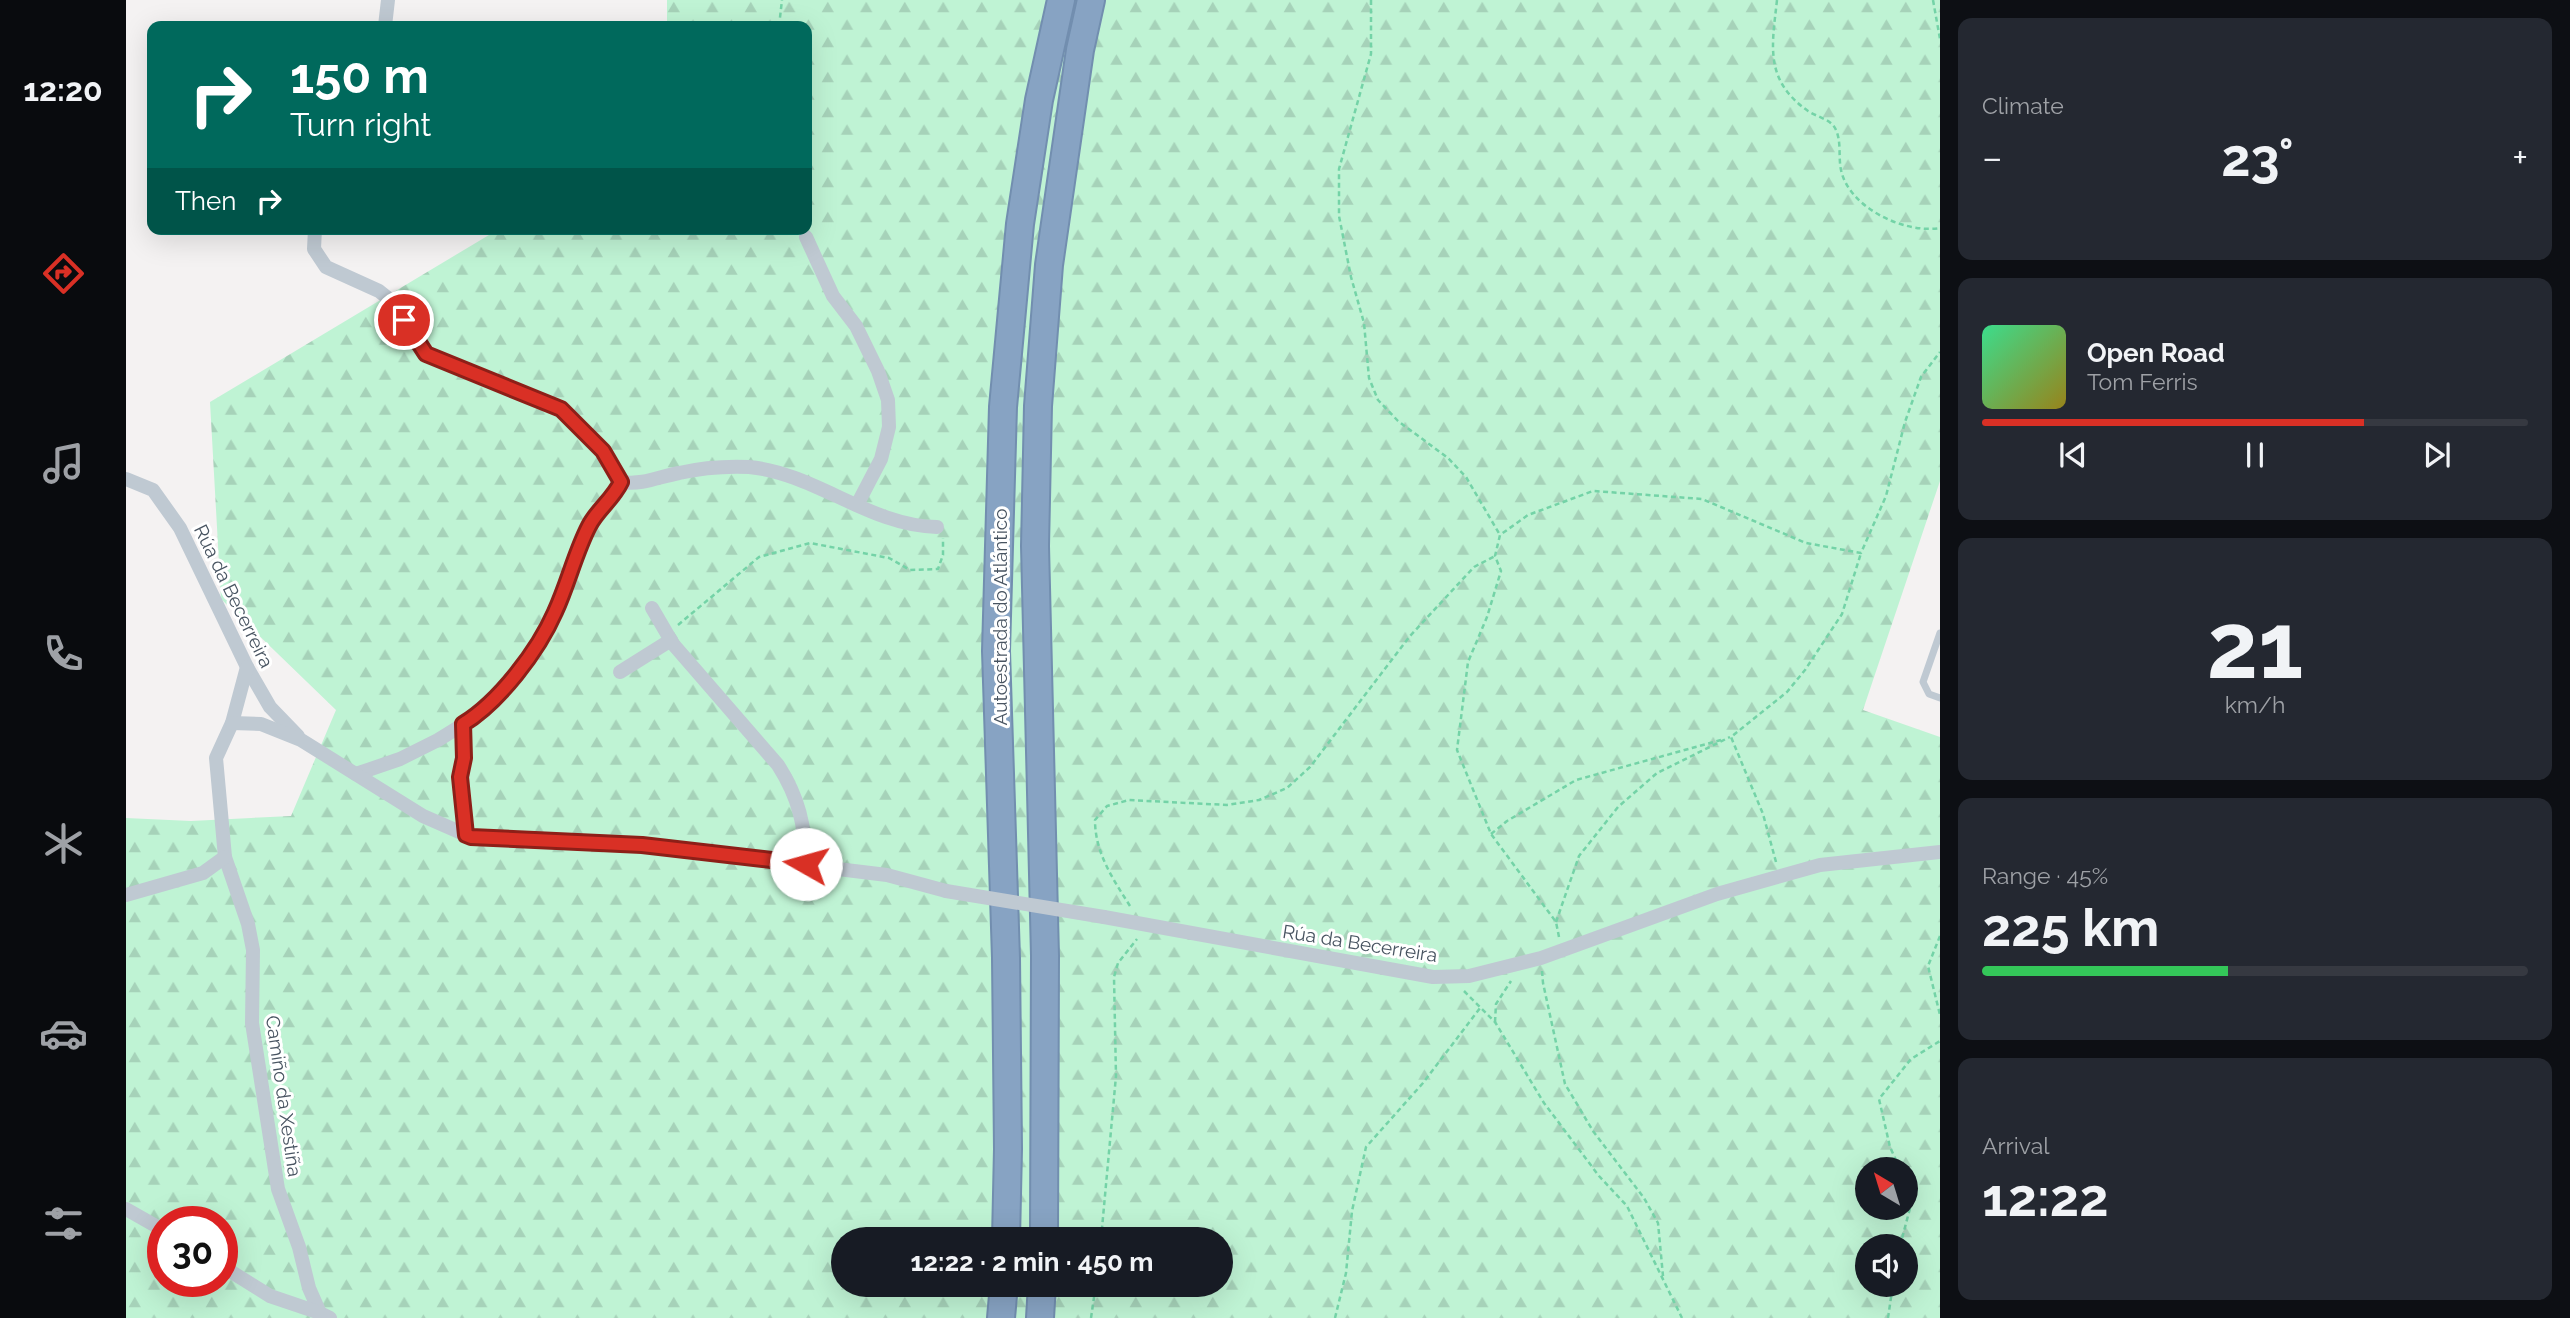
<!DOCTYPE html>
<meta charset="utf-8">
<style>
body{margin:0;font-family:Raleway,sans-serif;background:#242831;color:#f1f3f6;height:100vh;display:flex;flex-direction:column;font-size:26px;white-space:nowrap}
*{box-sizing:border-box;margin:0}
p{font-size:23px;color:#9ea1a6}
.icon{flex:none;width:38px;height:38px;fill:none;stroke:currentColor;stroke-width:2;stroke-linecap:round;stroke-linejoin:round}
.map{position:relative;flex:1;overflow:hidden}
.sheet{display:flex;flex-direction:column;gap:18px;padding:18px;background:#0d0f14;width:630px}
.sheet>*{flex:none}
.banner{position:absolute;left:21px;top:21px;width:665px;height:214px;border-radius:14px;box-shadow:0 7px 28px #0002;background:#00695c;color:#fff;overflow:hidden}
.needle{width:46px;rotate:322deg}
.controls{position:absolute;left:1729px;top:1157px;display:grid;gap:14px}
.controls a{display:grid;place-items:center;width:63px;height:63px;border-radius:50%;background:#171b24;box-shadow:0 7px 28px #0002;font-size:35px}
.speed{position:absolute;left:21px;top:1206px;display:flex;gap:14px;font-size:35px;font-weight:700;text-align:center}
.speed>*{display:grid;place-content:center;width:91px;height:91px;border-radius:50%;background:#171b24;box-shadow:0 7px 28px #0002;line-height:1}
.speed .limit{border:10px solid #d22;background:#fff;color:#111}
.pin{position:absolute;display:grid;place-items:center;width:60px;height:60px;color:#fff;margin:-30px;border:4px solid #fff;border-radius:50%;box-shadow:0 2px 7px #0007}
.me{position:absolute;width:77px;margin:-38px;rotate:277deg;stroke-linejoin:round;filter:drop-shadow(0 0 5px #0008)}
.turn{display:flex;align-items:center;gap:24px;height:147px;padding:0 28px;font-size:32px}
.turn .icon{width:91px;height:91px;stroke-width:2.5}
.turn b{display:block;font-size:49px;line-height:60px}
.then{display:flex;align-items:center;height:66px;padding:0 28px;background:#0003;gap:14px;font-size:26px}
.big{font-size:52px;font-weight:700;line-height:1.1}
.sheet .widget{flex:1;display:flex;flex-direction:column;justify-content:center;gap:10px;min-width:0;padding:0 24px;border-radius:14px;background:#242831}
.sheet .dial{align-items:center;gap:0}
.dial b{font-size:91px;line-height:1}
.song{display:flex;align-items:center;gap:21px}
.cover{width:84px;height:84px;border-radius:10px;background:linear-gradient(135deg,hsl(150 70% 55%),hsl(50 70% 35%))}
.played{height:7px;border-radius:4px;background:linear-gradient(90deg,#d93025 70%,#363941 70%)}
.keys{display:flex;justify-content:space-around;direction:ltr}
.heat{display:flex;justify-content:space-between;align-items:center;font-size:38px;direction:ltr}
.charge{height:10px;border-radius:5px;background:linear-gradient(90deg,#34c759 45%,#363941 0)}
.trip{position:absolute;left:705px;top:1227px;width:402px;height:70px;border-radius:35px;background:#171b24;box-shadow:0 7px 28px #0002;font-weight:700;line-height:70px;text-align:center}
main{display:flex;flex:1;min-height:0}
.tabs{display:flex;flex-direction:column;width:126px;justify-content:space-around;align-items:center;background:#090b0e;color:#9ea1a6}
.tabs .icon{width:49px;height:49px}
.tabs .active{color:#d93025}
.tabs b{font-size:32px;color:#f1f3f6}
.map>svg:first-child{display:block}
</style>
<main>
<nav class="tabs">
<b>12:20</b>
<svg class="icon active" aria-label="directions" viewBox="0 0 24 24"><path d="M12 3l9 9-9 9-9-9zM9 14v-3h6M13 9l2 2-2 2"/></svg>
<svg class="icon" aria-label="music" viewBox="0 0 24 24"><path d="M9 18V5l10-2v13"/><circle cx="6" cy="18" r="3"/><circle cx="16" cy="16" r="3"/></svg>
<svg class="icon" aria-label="phone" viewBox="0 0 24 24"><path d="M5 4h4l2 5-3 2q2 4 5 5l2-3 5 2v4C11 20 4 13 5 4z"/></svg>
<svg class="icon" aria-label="climate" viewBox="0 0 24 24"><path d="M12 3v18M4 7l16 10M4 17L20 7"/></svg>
<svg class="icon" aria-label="car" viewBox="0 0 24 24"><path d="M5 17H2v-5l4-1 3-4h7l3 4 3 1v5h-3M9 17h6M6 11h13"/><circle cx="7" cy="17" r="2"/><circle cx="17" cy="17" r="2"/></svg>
<svg class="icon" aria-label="filters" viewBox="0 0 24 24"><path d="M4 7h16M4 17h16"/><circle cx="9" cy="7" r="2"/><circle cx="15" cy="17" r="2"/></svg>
</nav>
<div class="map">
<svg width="1814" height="1318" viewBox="0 0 1814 1318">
<defs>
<pattern id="forest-firs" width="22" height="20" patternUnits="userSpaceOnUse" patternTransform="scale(1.75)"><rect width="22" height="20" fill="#bff3d4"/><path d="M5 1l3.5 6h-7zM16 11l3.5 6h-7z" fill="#a6d2b9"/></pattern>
</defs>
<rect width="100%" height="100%" fill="#f4f2f2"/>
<path fill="url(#forest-firs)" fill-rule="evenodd" d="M541 0H1814V481L1737 710 1814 737V1318H0V818L65 821 165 816 210 710 95 599 84 402 373 229H681V26H541ZM1741 1169H1780V1208H1741ZM37 1222H96V1281H37ZM718 1239H1096V1284H718ZM1741 1246H1780V1284H1741Z"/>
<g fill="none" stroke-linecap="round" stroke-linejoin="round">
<defs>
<g id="motorway">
<path d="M880 1239 882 1149 880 958 870 651 877 407 894 224 913 100 935 0"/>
<path d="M918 1239 919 956 909 546 912 406 923 265 954 50 965 0"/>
<path d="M875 1318 878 1284"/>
<path d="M914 1318 916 1284"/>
</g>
</defs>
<use href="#motorway" stroke="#728eaf" stroke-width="30"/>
<g stroke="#74d3a7" stroke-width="2.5" stroke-dasharray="5 3.5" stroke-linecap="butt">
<path d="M1245 0V54L1213 169V216L1225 277 1238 323 1243 378 1252 400 1272 421 1322 458 1340 477 1374 535"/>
<path d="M1651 0C1646 46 1638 80 1682 111 1691 117 1704 119 1709 128 1716 141 1712 156 1715 170 1723 208 1779 234 1814 228"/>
<path d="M1807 0 1814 39"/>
<path d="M653 26 656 0"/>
<path d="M552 625 633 557 684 543 763 558 784 570 812 569 817 555V538"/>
<path d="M1365 834 1381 821 1450 780 1595 740"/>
<path d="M1650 862 1637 814 1605 737 1661 692 1679 670 1716 614 1735 553"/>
<path d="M1004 906C987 879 969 853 969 820L981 806 1003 800 1101 805 1133 800 1161 788 1184 767 1284 636 1348 567 1369 556"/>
<path d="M1430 922 1453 856 1492 807 1531 773 1604 737"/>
<path d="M1814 936 1802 966 1814 1015"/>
<path d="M1433 937 1430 922 1365 834 1331 750 1342 662 1361 617 1375 571 1369 556 1374 535 1402 515 1467 491 1576 499 1680 543 1735 553 1760 496 1779 422 1795 377 1814 352"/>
<path d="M1416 971 1417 983 1439 1084 1467 1131 1518 1198 1532 1223 1537 1276"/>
<path d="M1338 991 1369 1022 1418 1103 1473 1176 1501 1206 1556 1318"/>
<path d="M1369 1022 1370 1004 1385 981"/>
<path d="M1774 1169 1764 1147 1753 1099 1785 1059 1814 1041"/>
<path d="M975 1239 990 1076 988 977 992 963 1011 939"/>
<path d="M1774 1246 1787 1197 1780 1181"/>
<path d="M965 1318 970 1284"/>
<path d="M1209 1318 1220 1273 1226 1211 1240 1147 1297 1083 1354 1008"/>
<path d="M1762 1318 1767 1284"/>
</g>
<path stroke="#bfc9d2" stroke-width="7" d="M1814 633 1797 682 1803 694 1814 698"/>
<g stroke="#bfc9d2" stroke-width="14">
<path d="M259 26 262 0"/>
<path d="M189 229 188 249 200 267 253 291 268 303 300 354 435 409 477 451 495 482 488 497 464 523 428 614 398 664 354 714 312 740 274 759 230 774"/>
<path d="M680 237 707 296 730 326 752 371 762 400 763 427 755 459 731 505"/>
<path d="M0 479 27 490 54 528 121 667 144 707 172 736"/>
<path d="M495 482C518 485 532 477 553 473 575 468 600 466 623 467 689 473 744 526 811 527"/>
<path d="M526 608 547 644 652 765C673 798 679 825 680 864"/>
<path d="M121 667 106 723 90 758 99 857 122 924 127 950 126 1023 152 1189 173 1247 183 1288 194 1313 204 1318"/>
<path d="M494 672 545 640"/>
<path d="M106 723 135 724 175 740 297 816 345 837 515 845 761 875 820 891"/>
<path d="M337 724V758L334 777 340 835"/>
<path d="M0 895 77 873 99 857"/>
<path d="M978 917 1307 977 1343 976 1415 958 1591 894 1694 865 1814 852"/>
<path d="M0 1209 37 1230"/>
<path d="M96 1266 144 1296 194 1313"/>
</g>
<use href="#motorway" stroke="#87a3c3" stroke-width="26"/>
<path stroke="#bfc9d2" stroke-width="14" d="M820 891 978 917"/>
</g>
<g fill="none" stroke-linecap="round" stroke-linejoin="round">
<defs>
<path id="route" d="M278 320 300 354 435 409 477 451 495 482C487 499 471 510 463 526 449 553 442 584 429 612 412 651 373 702 337 724L338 758 334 777 340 835 345 837 516 845 680 864"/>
</defs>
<use href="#route" stroke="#8d1f18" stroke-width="18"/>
<use href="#route" stroke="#d93025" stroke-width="12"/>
</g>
<g text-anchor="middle" stroke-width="6" stroke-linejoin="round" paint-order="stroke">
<g font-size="19" fill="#485461" stroke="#fff">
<text transform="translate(108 596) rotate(64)" y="7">Rúa da Becerreira</text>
<text transform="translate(874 617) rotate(-90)" y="7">Autoestrada do Atlántico</text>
<text transform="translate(1234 943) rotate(9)" y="7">Rúa da Becerreira</text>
<text transform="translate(158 1096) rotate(82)" y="7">Camiño da Xestiña</text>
</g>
</g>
</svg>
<div class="controls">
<a><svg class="needle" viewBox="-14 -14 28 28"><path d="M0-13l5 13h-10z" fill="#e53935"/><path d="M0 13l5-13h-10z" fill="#9ea1a6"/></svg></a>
<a><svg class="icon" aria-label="sound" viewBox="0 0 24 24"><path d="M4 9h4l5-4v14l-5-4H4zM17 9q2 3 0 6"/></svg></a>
</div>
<div class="speed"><div class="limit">30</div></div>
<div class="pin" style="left:278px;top:320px;background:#d93025"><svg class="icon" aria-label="arrive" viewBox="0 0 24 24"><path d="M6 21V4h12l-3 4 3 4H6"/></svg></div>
<svg class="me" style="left:680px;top:864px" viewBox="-20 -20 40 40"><circle r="19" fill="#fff"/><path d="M0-13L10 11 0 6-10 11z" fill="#d93025"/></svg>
<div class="trip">12:22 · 2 min · 450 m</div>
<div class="banner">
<div class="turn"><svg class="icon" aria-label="right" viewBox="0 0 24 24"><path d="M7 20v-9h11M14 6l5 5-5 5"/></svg><div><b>150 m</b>Turn right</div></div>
<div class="then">Then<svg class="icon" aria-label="right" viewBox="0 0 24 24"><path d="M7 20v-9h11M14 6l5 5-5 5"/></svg></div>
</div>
</div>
<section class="sheet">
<div class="widget"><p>Climate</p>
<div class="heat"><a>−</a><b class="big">23°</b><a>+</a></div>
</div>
<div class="widget">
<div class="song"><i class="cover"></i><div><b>Open Road</b><p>Tom Ferris</p></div></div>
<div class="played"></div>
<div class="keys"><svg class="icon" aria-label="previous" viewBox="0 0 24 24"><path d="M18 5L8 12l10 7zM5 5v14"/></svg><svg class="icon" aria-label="pause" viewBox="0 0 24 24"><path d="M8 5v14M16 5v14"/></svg><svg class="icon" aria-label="next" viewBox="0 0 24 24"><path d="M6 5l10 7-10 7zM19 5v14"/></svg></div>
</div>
<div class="widget dial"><b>21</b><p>km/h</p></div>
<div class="widget"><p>Range · 45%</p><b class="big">225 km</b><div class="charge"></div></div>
<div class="widget"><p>Arrival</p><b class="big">12:22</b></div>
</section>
</main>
